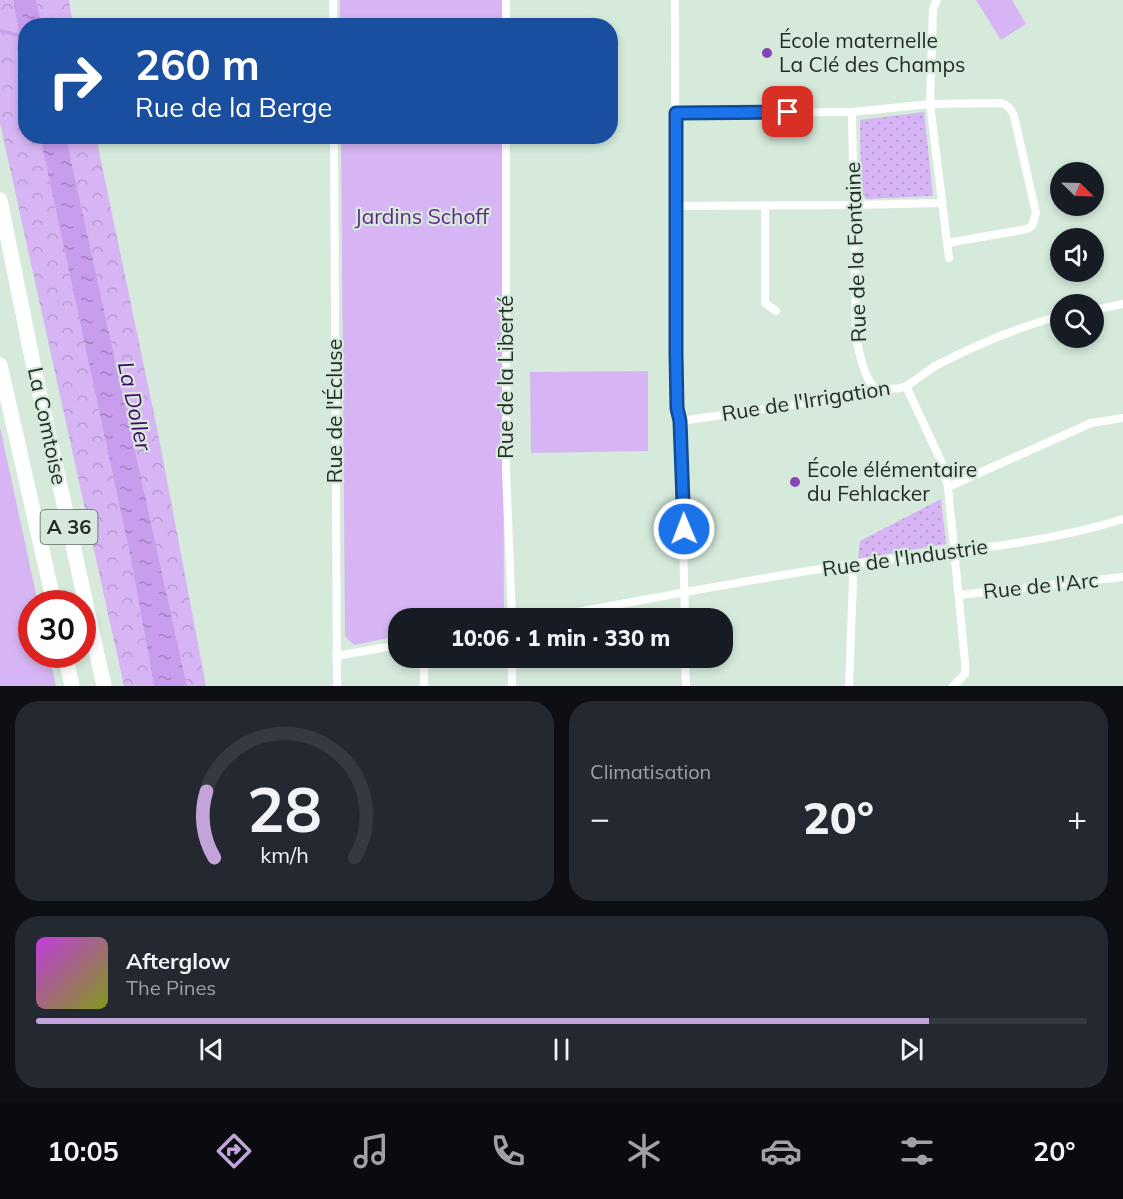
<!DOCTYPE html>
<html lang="fr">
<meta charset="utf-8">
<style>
body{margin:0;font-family:Mulish,sans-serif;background:#242831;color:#f1f3f6;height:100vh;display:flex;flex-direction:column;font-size:22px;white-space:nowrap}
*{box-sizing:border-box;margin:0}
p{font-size:20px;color:#9ea1a6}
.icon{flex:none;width:33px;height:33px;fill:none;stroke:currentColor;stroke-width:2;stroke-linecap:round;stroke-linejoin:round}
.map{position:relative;height:686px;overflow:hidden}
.side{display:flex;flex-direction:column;gap:15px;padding:15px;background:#0d0f14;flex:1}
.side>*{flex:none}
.top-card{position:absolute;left:18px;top:18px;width:600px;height:126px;border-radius:24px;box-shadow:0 3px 9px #0003;background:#1a4fa0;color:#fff;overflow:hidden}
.needle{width:39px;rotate:113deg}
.tools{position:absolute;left:1050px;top:162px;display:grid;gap:12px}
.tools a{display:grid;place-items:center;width:54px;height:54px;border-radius:50%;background:#171b24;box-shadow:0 3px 9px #0003;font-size:30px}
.speed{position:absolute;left:18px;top:590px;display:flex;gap:12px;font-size:30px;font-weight:700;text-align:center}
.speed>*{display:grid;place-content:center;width:78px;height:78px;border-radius:50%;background:#171b24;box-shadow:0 3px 9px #0003;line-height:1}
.speed .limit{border:9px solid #d22;background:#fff;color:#111}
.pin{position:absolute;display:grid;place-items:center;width:51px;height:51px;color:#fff;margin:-26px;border-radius:12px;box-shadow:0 3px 9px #0006}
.me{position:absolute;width:66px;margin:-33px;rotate:359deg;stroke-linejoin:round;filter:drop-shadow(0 0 4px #0008)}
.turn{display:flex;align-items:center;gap:21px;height:126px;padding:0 18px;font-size:27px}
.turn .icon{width:78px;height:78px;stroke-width:2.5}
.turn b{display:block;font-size:42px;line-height:51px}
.big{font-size:45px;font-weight:800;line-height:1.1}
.side .card{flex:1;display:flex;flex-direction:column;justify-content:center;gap:9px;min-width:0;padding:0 21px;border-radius:24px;background:#242831}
.side .dial{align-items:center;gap:0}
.dial svg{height:156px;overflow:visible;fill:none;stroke:#363941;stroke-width:7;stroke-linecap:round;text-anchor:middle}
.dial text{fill:#f1f3f6;stroke:none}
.song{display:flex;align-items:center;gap:18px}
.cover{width:72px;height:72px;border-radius:9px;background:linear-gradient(135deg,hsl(290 70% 55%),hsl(70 70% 35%))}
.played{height:6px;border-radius:3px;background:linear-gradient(90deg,#c2a4da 85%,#363941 85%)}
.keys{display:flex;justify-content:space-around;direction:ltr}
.heat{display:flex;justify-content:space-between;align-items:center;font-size:33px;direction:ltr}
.side .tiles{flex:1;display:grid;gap:15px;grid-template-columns:1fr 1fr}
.card:last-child{grid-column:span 2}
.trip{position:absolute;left:388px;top:608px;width:345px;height:60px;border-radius:24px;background:#171b24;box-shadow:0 3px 9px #0003;font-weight:800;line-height:60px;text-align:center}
.tabs{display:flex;height:96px;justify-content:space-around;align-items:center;background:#090b0e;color:#9ea1a6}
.tabs .icon{width:42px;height:42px}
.tabs .on{color:#c2a4da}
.tabs b{font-size:27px;color:#f1f3f6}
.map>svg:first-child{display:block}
</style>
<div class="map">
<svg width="1123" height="686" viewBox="0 0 1123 686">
<defs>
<pattern id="forest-crowns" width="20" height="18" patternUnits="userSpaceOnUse" patternTransform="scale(1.5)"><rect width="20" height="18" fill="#d7b5f4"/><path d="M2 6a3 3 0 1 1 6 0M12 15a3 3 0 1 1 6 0" fill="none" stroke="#b89cd1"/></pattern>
<pattern id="park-dots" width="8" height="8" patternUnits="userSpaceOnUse" patternTransform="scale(1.5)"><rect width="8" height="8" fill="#d7b5f4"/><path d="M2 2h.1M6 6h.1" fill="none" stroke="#b89cd1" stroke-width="1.8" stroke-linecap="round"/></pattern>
<pattern id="water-ripples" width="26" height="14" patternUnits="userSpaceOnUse" patternTransform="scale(1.5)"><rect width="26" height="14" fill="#c99dee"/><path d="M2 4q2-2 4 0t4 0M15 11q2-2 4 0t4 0" fill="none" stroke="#a380c1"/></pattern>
</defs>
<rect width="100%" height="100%" fill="#d5eadb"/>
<g fill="#d7b5f4">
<rect x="340" y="0" width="162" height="25"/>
<path d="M976 0H1012L1026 24 1001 40Z"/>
<path d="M341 137H502L504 616 495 618H399V636L354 645 345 636Z"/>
<path d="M648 371V451L531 453 530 372Z"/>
<path d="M0 427 38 603H32V654H49L56 686H0Z"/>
</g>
<g fill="url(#forest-crowns)">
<path d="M0 0H13L25 67 26 136 40 137 130 555 154 686H124L0 123Z"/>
<path d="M36 0H69L73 25H42Z"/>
<path d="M66 137H96L159 438 206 686H187Z"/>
</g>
<g fill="url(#park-dots)">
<path d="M924 112 933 196 867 199 861 193 860 120Z"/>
<path d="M941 499 946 544 858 559 860 541Z"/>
</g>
<g fill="url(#water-ripples)">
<path d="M13 0H36L42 25 26 26 25 67Z"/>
<path d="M40 137H66L187 686H154L130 555Z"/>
</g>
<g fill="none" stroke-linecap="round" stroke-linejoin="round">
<path stroke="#c99dee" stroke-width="3" d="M0 31 26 37"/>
<g stroke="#fff" stroke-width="8">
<path d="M333 0V26"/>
<path d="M506 0V26"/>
<path d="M675 0 676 353 677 408 680 421 685 618"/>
<path d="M937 0 933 9 930 104 949 258"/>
<path d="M852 112 856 335C859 352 863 375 875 389"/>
<path d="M676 113 852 112 930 104 1002 103C1008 105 1011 109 1014 116L1036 213 1032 226 1027 229 947 243"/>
<path d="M334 136 337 686"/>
<path d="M506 136V468L512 618"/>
<path d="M765 205V303L776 311"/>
<path d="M675 206 854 205 942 203"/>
<path d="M1094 310 1123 304"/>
<path d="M906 386 941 461 948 487 965 662V674L953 686"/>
<path d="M680 421 868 394C879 386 892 391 904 387 910 385 927 371 935 366 974 346 1018 327 1060 316"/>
<path d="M948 487 1091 423 1123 418"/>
<path d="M959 595 1123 577"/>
<path d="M543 618C646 600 749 579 853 564 943 552 1036 546 1123 519"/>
<path d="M336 656 399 645"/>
<path d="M424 657V686"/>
<path d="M685 657 686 686"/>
<path d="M512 686V657"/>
<path d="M849 686 853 580 851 564"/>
</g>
<g stroke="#fff" stroke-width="15">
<path d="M0 200 34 368 104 686"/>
<path d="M0 365 54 603"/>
<path d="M65 654 72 686"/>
</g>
</g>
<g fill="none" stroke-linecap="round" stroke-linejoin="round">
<defs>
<path id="route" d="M684 529 680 421 677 408 676 353V113L788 112"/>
</defs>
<use href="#route" stroke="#114b97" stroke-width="15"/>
<use href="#route" stroke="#1a73e8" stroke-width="10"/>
</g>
<g fill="#8844b7" stroke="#d5eadb" stroke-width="2">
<circle cx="767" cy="53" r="6"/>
<circle cx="795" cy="482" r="6"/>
</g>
<g text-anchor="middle" stroke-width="4.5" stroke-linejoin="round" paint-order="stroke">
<rect fill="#d5eadb" stroke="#59655c" stroke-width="1.5" x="40.5" y="510" width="57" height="34" rx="4.5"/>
<g font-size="20" font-weight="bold" fill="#242c26">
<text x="69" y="534">A 36</text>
</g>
<g font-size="21" fill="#242c26" stroke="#d5eadb" text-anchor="start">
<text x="779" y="48">École maternelle<tspan x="779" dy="24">La Clé des Champs</tspan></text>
<text x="807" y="477">École élémentaire<tspan x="807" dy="24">du Fehlacker</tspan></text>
</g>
<g font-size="21" fill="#622987" stroke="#d5eadb">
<text x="422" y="224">Jardins Schoff</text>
</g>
<g font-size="21" fill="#242c26" stroke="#d5eadb">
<text transform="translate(856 252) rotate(-92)" y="7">Rue de la Fontaine</text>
<text transform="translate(506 377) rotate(-90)" y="7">Rue de la Liberté</text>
<text transform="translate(806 401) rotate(-9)" y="7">Rue de l'Irrigation</text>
<text transform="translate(335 411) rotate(-90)" y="7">Rue de l'Écluse</text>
<text transform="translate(47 426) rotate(78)" y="7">La Comtoise</text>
<text transform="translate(905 558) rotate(-8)" y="7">Rue de l'Industrie</text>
<text transform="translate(1041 586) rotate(-6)" y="7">Rue de l'Arc</text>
</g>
<g font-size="22" font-style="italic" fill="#460468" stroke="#d5eadb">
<text transform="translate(135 406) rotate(78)" y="8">La Doller</text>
</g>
</g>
</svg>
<div class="tools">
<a><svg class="needle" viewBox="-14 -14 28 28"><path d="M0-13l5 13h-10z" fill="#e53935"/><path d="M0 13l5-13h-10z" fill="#9ea1a6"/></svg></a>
<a><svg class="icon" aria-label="sound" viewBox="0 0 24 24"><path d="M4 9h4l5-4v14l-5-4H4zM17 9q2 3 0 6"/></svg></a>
<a><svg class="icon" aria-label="search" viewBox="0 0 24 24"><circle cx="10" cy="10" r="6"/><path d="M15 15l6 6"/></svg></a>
</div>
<div class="speed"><div class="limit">30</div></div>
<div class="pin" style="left:788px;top:112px;background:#d93025"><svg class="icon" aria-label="arrive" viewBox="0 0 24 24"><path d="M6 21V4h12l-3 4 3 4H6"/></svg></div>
<svg class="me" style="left:684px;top:529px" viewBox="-20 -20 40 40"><circle r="17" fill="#1a73e8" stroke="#fff" stroke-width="3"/><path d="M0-11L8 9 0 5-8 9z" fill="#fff"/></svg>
<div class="trip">10:06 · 1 min · 330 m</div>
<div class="top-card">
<div class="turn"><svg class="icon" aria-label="right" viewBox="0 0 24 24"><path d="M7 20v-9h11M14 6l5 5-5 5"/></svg><div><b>260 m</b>Rue de la Berge</div></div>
</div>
</div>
<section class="side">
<div class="tiles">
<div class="card dial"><svg viewBox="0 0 100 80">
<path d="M14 69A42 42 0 1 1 86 69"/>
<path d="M14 69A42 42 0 0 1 10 35" stroke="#c2a4da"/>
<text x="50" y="56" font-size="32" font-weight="700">28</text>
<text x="50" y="72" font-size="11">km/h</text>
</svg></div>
<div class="card"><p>Climatisation</p>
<div class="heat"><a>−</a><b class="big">20°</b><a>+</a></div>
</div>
<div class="card">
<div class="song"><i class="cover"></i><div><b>Afterglow</b><p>The Pines</p></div></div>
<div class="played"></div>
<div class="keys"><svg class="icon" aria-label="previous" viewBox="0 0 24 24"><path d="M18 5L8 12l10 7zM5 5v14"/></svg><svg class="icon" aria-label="pause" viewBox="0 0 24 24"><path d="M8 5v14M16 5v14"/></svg><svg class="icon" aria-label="next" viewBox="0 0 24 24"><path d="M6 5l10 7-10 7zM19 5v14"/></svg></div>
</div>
</div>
</section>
<nav class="tabs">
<b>10:05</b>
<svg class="icon on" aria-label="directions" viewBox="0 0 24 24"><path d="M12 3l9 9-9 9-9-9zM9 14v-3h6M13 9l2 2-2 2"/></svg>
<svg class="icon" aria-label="music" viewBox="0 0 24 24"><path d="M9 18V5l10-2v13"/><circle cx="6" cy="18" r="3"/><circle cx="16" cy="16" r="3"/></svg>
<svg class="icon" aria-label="phone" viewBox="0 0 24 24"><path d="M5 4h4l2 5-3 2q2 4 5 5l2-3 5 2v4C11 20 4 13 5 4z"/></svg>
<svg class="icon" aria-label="climate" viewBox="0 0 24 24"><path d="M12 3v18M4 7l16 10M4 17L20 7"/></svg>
<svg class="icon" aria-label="car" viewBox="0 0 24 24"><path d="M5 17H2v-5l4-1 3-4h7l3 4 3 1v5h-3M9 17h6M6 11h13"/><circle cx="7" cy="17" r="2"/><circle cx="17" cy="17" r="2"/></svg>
<svg class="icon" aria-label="filters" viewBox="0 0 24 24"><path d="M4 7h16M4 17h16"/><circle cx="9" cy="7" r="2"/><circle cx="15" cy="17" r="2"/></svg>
<b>20°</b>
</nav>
